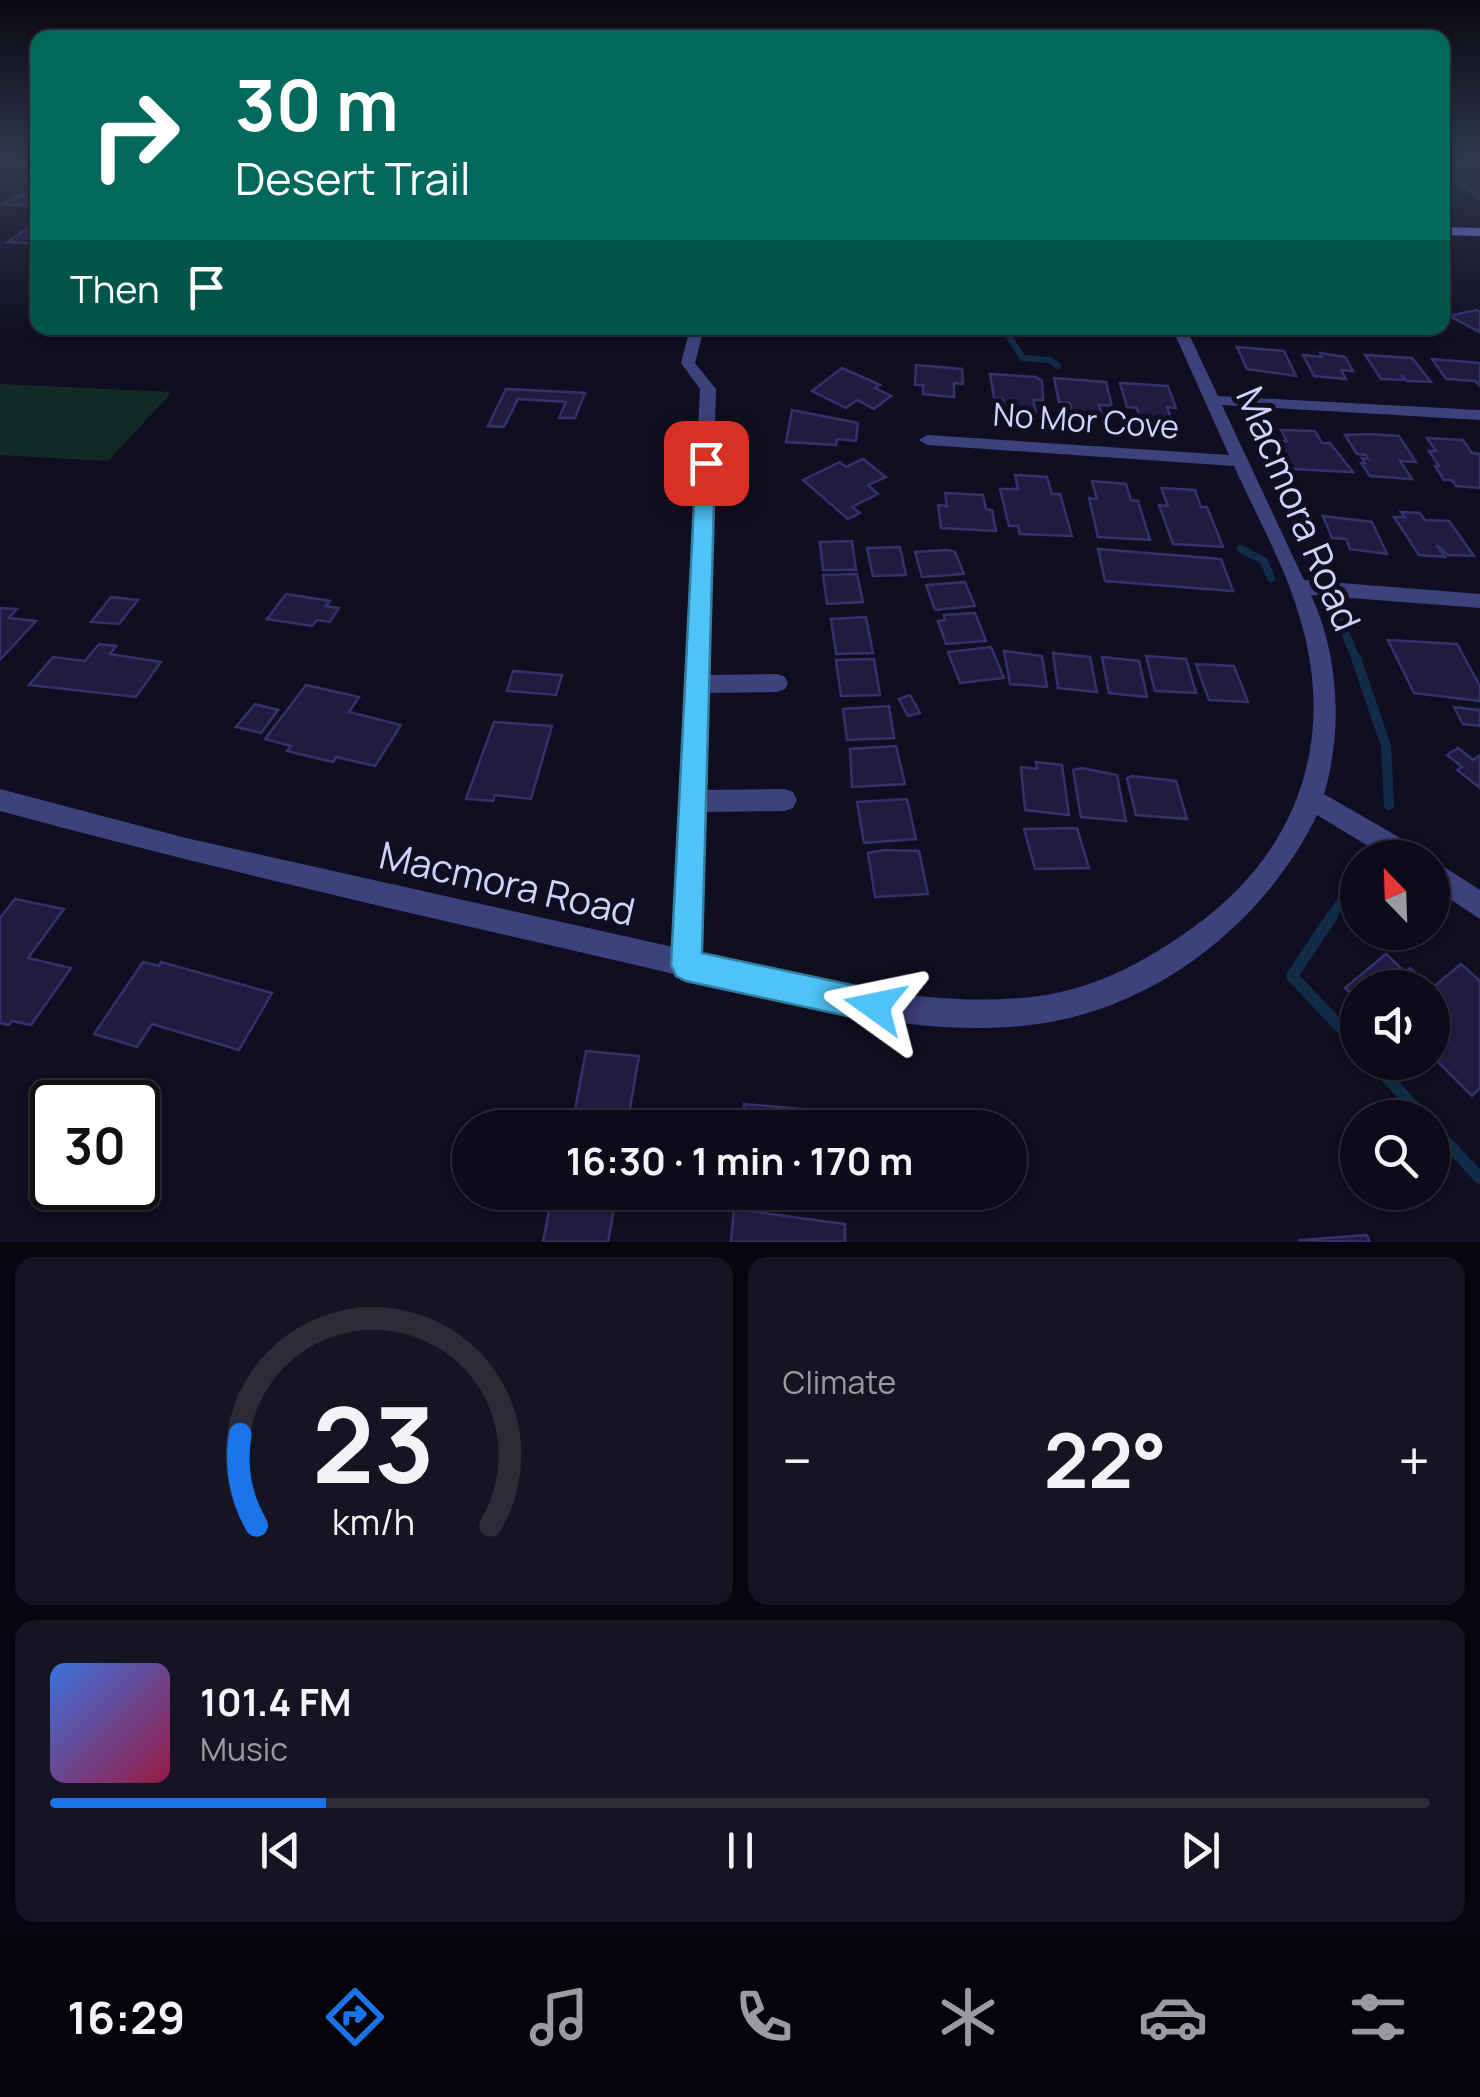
<!DOCTYPE html>
<meta charset="utf-8">
<style>
body{margin:0;font-family:Manrope,sans-serif;background:#151422;color:#f1f3f6;height:100vh;display:flex;flex-direction:column;font-size:38px;white-space:nowrap}
*{box-sizing:border-box;margin:0}
p{font-size:32px;color:#9a9ba2}
.icon{flex:none;width:55px;height:55px;fill:none;stroke:currentColor;stroke-width:2;stroke-linecap:round;stroke-linejoin:round}
.map{position:relative;height:1242px;overflow:hidden}
.sheet{display:flex;flex-direction:column;gap:15px;padding:15px;background:#07060e;flex:1}
.sheet>*{flex:none}
.guide{position:absolute;left:30px;top:30px;width:1420px;height:305px;border-radius:20px;box-shadow:0 2px 8px #0004,0 0 0 2px #2c2b38;background:#00695c;color:#fff;overflow:hidden}
.needle{width:65px;rotate:337deg}
.tools{position:absolute;left:1340px;top:840px;display:grid;gap:20px}
.tools a{display:grid;place-items:center;width:110px;height:110px;border-radius:50%;background:#0c0b19;box-shadow:0 2px 8px #0004,0 0 0 2px #2c2b38;font-size:50px}
.speed{position:absolute;left:30px;top:1080px;display:flex;gap:20px;font-size:50px;font-weight:700;text-align:center}
.speed>*{display:grid;place-content:center;width:130px;height:130px;border-radius:50%;background:#0c0b19;box-shadow:0 2px 8px #0004,0 0 0 2px #2c2b38;line-height:1}
.speed .limit{border:5px solid #111;border-radius:15px;background:#fff;color:#111}
.pin{position:absolute;display:grid;place-items:center;width:85px;height:85px;color:#fff;margin:-42px;border-radius:20px;box-shadow:0 5px 15px #0006}
.me{position:absolute;width:110px;margin:-55px;rotate:282deg;stroke-linejoin:round;filter:drop-shadow(0 0 8px #0008)}
.turn{display:flex;align-items:center;gap:35px;height:210px;padding:0 40px;font-size:45px}
.turn .icon{width:130px;height:130px;stroke-width:2.5}
.turn b{display:block;font-size:70px;line-height:85px}
.then{display:flex;align-items:center;height:95px;padding:0 40px;background:#0003;gap:20px;font-size:38px}
.big{font-size:75px;font-weight:700;line-height:1.1}
.sheet .tile{flex:1;display:flex;flex-direction:column;justify-content:center;gap:15px;min-width:0;padding:0 35px;border-radius:20px;background:#151422}
.sheet .dial{align-items:center;gap:0}
.dial svg{height:260px;overflow:visible;fill:none;stroke:#2c2b38;stroke-width:7;stroke-linecap:round;text-anchor:middle}
.dial text{fill:#f1f3f6;stroke:none}
.song{display:flex;align-items:center;gap:30px}
.cover{width:120px;height:120px;border-radius:15px;background:linear-gradient(135deg,hsl(220 70% 55%),hsl(340 70% 35%))}
.played{height:10px;border-radius:5px;background:linear-gradient(90deg,#1a73e8 20%,#2c2b38 20%)}
.keys{display:flex;justify-content:space-around;direction:ltr}
.heat{display:flex;justify-content:space-between;align-items:center;font-size:55px;direction:ltr}
.sheet .tiles{flex:1;display:grid;gap:15px;grid-template-columns:1fr 1fr}
.tile:last-child{grid-column:span 2}
.trip{position:absolute;left:452px;top:1110px;width:575px;height:100px;border-radius:50px;background:#0c0b19;box-shadow:0 2px 8px #0004,0 0 0 2px #2c2b38;font-weight:700;line-height:100px;text-align:center}
.tab-bar{display:flex;height:160px;justify-content:space-around;align-items:center;background:#05040a;color:#9a9ba2}
.tab-bar .icon{width:70px;height:70px}
.tab-bar .selected{color:#1a73e8}
.tab-bar b{font-size:45px;color:#f1f3f6}
.map>svg:first-child{display:block}
</style>
<div class="map">
<svg width="1480" height="1242" viewBox="0 0 1480 1242">
<rect width="100%" height="100%" fill="#100f21"/>
<path fill="#122a27" d="M0 384 172 392 108 461 0 455Z"/>
<g fill="none" stroke-linecap="round" stroke-linejoin="round">
<path stroke="#122c47" stroke-width="6" d="M1003 328 1023 358 1050 360 1058 366"/>
<g stroke="#122c47" stroke-width="8">
<path d="M1241 549 1264 561 1271 578"/>
<path d="M1337 614 1357 661"/>
</g>
<g stroke="#122c47" stroke-width="10">
<path d="M1356 658 1386 746 1389 805"/>
<path d="M1330 919 1358 877"/>
</g>
<g stroke="#122c47" stroke-width="12">
<path d="M1332 916 1292 976 1358 1046"/>
<path d="M1373 1062 1424 1118"/>
<path d="M1432 1127 1480 1178"/>
</g>
</g>
<g fill="#201c40" stroke="#36306b" stroke-width="2.5">
<path d="M1456 179 1480 180V200Z"/>
<path d="M21 194H38V206L4 204Z"/>
<path d="M38 223V244L7 242 33 225Z"/>
<path d="M1476 310 1480 312V332L1449 316Z"/>
<path d="M1237 347 1284 351 1296 376 1247 369Z"/>
<path d="M1320 353 1345 357 1353 371 1341 370 1346 379 1314 376 1303 355 1322 357Z"/>
<path d="M1365 355 1412 358 1431 382 1407 381 1401 375 1405 380 1381 379Z"/>
<path d="M1432 359 1480 363V386L1475 381 1446 379Z"/>
<path d="M916 365 962 369 963 384 954 383V397L923 394V385H915Z"/>
<path d="M842 368 880 385 875 388 891 396 874 409 857 400 846 408 812 391Z"/>
<path d="M990 374 1036 377 1042 381 1043 400H1033L1036 412 1005 410 1003 399 994 398Z"/>
<path d="M1054 378 1106 382 1112 406 1099 405 1103 419 1072 416 1070 403 1059 402Z"/>
<path d="M1120 383 1168 386 1176 408 1167 407 1172 422 1141 420 1137 408 1127 407Z"/>
<path d="M506 389 585 393 575 418H559L566 402 518 399 504 427 488 426Z"/>
<path d="M792 410 858 423 856 441 837 439 836 445 786 442Z"/>
<path d="M1281 430 1315 431 1322 443H1330L1353 472 1292 469 1280 441H1287Z"/>
<path d="M1369 434 1399 436 1416 462 1400 461 1412 479 1370 476 1361 463H1365L1362 458 1368 459 1366 455 1357 454 1345 435Z"/>
<path d="M1427 438 1463 440 1472 453 1480 454V488L1456 486 1452 480H1444L1435 466H1439L1429 451H1436Z"/>
<path d="M863 459 886 477 868 485 878 494 852 507 860 513 848 519 803 480 840 462 846 467Z"/>
<path d="M1015 475 1047 477 1052 494H1060L1072 536 1020 534 1018 526H1009L1000 489H1018Z"/>
<path d="M1092 481 1126 484 1131 500 1138 501 1150 540 1098 537 1089 498 1097 499Z"/>
<path d="M1161 488 1195 490 1201 507H1207L1223 547 1173 544 1159 505 1168 506Z"/>
<path d="M945 493 983 495 986 509 992 510 996 531 941 528 938 505 947 506Z"/>
<path d="M1401 512 1420 513 1425 520 1449 521 1474 556 1448 555 1437 545 1445 557 1419 555 1394 517H1405Z"/>
<path d="M1323 516 1372 522 1387 554 1350 549 1346 539 1332 538Z"/>
<path d="M852 541 856 570H823L820 542Z"/>
<path d="M900 547 906 575 873 576 867 548Z"/>
<path d="M1098 549 1221 559 1233 591 1105 581Z"/>
<path d="M947 550 955 552 964 574 922 577 915 552Z"/>
<path d="M857 574 863 602 827 604 823 575Z"/>
<path d="M965 582 975 606 935 610 926 585Z"/>
<path d="M286 594 330 601 326 606 339 608 330 622 317 620 312 626 267 619Z"/>
<path d="M111 597 138 600 119 624 91 622Z"/>
<path d="M0 608 17 609 9 618 36 621 0 660Z"/>
<path d="M975 613 986 641 946 644 938 621 945 620 944 615Z"/>
<path d="M866 617 873 653 836 654 831 619Z"/>
<path d="M1388 640 1457 644 1480 686V701L1414 693Z"/>
<path d="M99 644 116 646 110 654 161 662 136 697 29 685 53 657 85 661Z"/>
<path d="M991 647 1004 678 960 683 948 652Z"/>
<path d="M1004 651 1042 656 1047 687 1010 684Z"/>
<path d="M1053 653 1090 657 1097 692 1058 688Z"/>
<path d="M1146 656 1186 659 1196 693 1155 691Z"/>
<path d="M1102 657 1139 661 1147 697 1109 693Z"/>
<path d="M874 659 880 695 841 696 836 660Z"/>
<path d="M1196 664 1234 666 1248 702 1209 700Z"/>
<path d="M513 671 562 675 556 695 507 691Z"/>
<path d="M306 685 359 697 349 712 401 725 375 766 336 757 333 762 287 751 291 746 265 739Z"/>
<path d="M910 695 920 713 908 716 899 699Z"/>
<path d="M255 704 278 710 261 733 236 727Z"/>
<path d="M889 706 894 738 847 740 843 709Z"/>
<path d="M1454 707 1480 710V726L1463 724Z"/>
<path d="M494 722 552 726 531 799 495 795 493 801 466 799Z"/>
<path d="M896 746 905 784 852 787 850 749Z"/>
<path d="M1458 748 1473 760 1480 755V788L1457 770 1462 767 1447 755Z"/>
<path d="M1036 762 1062 765 1069 815 1025 810 1021 767 1037 769Z"/>
<path d="M1082 768 1117 775 1126 821 1081 817 1073 770Z"/>
<path d="M1132 776 1176 781 1187 819 1136 815 1127 778Z"/>
<path d="M907 799 916 839 864 843 857 802Z"/>
<path d="M1077 828 1089 868 1035 869 1024 829Z"/>
<path d="M884 850 919 851 928 894 875 897 868 853Z"/>
<path d="M15 899 64 909 28 958 71 968 31 1025 12 1021 9 1025 0 1023V918Z"/>
<path d="M1386 954 1405 972 1410 968 1430 988H1358V1000L1345 988Z"/>
<path d="M143 962 159 966 161 962 272 993 239 1050 152 1024 137 1047 94 1034Z"/>
<path d="M1461 964 1480 981V1088L1472 1096 1432 1056V988Z"/>
<path d="M586 1051 639 1056 628 1120 574 1115Z"/>
<path d="M744 1104 801 1109 800 1128H743Z"/>
<path d="M813 1119 871 1124V1128H813Z"/>
<path d="M569 1120 628 1126 567 1128Z"/>
<path d="M42 1139 52 1142 51 1160 32 1156Z"/>
<path d="M552 1196 615 1203 608 1242H543Z"/>
<path d="M734 1209 845 1224V1242H731Z"/>
<path d="M1367 1235 1370 1242 1298 1240H1301Z"/>
</g>
<g fill="none" stroke-linecap="round" stroke-linejoin="round">
<g fill="#3d417c" fill-rule="evenodd">
<path d="M690 328H704L695 363 716 389 708 675 777 674 785 677 788 683 785 689 777 692 707 693 704 790 785 789 793 792 797 800 793 808 785 811 704 812 700 953C806 976 912 1007 1022 998 1087 993 1143 964 1195 926 1300 850 1338 736 1298 612 1283 562 1255 513 1234 466L927 445 919 440 927 435 1229 455 1172 328H1186L1218 396 1480 410V420L1222 405 1304 580 1480 594V608L1311 595C1339 655 1343 731 1324 794L1421 850 1424 858H1388L1317 815C1265 922 1158 1007 1038 1024 906 1043 751 991 623 962 415 914 206 867 0 811V789L186 838 673 947 700 389 681 363Z"/>
<path d="M1432 859 1480 890V919L1432 887Z"/>
</g>
<g fill="#707af5" fill-rule="evenodd">
<path d="M0 163H38V167L0 166Z"/>
<path d="M1442 227 1480 228V236L1442 235Z"/>
</g>
</g>
<linearGradient id="sky" x2="0" y2="1"><stop stop-color="#090812"/><stop offset="0.48" stop-color="#31374e"/><stop offset="1" stop-color="#31374e" stop-opacity="0"/></linearGradient>
<rect width="1480" height="337" fill="url(#sky)"/>
<path fill="#4fc3f7" stroke="#337fa1" stroke-width="2.5" d="M706 457 715 463 702 953 875 990 886 995 891 1006 886 1018 875 1022 686 981 676 976 671 965 696 463Z"/>
<g text-anchor="middle" stroke-width="10" stroke-linejoin="round" paint-order="stroke">
<g font-size="32" fill="#d2d2fc" stroke="#100f21">
<text transform="translate(1086 421) rotate(4)" y="11">No Mor Cove</text>
</g>
<g font-size="38" fill="#d2d2fc" stroke="#100f21">
<text transform="translate(1298 509) rotate(67)" y="13">Macmora Road</text>
<text transform="translate(507 884) rotate(13)" y="13">Macmora Road</text>
</g>
</g>
</svg>
<div class="tools">
<a><svg class="needle" viewBox="-14 -14 28 28"><path d="M0-13l5 13h-10z" fill="#e53935"/><path d="M0 13l5-13h-10z" fill="#9a9ba2"/></svg></a>
<a><svg class="icon" aria-label="sound" viewBox="0 0 24 24"><path d="M4 9h4l5-4v14l-5-4H4zM17 9q2 3 0 6"/></svg></a>
<a><svg class="icon" aria-label="search" viewBox="0 0 24 24"><circle cx="10" cy="10" r="6"/><path d="M15 15l6 6"/></svg></a>
</div>
<div class="speed"><div class="limit">30</div></div>
<div class="pin" style="left:706px;top:463px;background:#d93025"><svg class="icon" aria-label="arrive" viewBox="0 0 24 24"><path d="M6 21V4h12l-3 4 3 4H6"/></svg></div>
<svg class="me" style="left:875px;top:1006px" viewBox="-20 -20 40 40"><path d="M0-17L14 15 0 8-14 15z" fill="#4fc3f7" stroke="#fff" stroke-width="4"/></svg>
<div class="trip">16:30 · 1 min · 170 m</div>
<div class="guide">
<div class="turn"><svg class="icon" aria-label="right" viewBox="0 0 24 24"><path d="M7 20v-9h11M14 6l5 5-5 5"/></svg><div><b>30 m</b>Desert Trail</div></div>
<div class="then">Then<svg class="icon" aria-label="arrive" viewBox="0 0 24 24"><path d="M6 21V4h12l-3 4 3 4H6"/></svg></div>
</div>
</div>
<section class="sheet">
<div class="tiles">
<div class="tile dial"><svg viewBox="0 0 100 80">
<path d="M14 69A42 42 0 1 1 86 69"/>
<path d="M14 69A42 42 0 0 1 9 41" stroke="#1a73e8"/>
<text x="50" y="56" font-size="32" font-weight="700">23</text>
<text x="50" y="72" font-size="11">km/h</text>
</svg></div>
<div class="tile"><p>Climate</p>
<div class="heat"><a>−</a><b class="big">22°</b><a>+</a></div>
</div>
<div class="tile">
<div class="song"><i class="cover"></i><div><b>101.4 FM</b><p>Music</p></div></div>
<div class="played"></div>
<div class="keys"><svg class="icon" aria-label="previous" viewBox="0 0 24 24"><path d="M18 5L8 12l10 7zM5 5v14"/></svg><svg class="icon" aria-label="pause" viewBox="0 0 24 24"><path d="M8 5v14M16 5v14"/></svg><svg class="icon" aria-label="next" viewBox="0 0 24 24"><path d="M6 5l10 7-10 7zM19 5v14"/></svg></div>
</div>
</div>
</section>
<nav class="tab-bar">
<b>16:29</b>
<svg class="icon selected" aria-label="directions" viewBox="0 0 24 24"><path d="M12 3l9 9-9 9-9-9zM9 14v-3h6M13 9l2 2-2 2"/></svg>
<svg class="icon" aria-label="music" viewBox="0 0 24 24"><path d="M9 18V5l10-2v13"/><circle cx="6" cy="18" r="3"/><circle cx="16" cy="16" r="3"/></svg>
<svg class="icon" aria-label="phone" viewBox="0 0 24 24"><path d="M5 4h4l2 5-3 2q2 4 5 5l2-3 5 2v4C11 20 4 13 5 4z"/></svg>
<svg class="icon" aria-label="climate" viewBox="0 0 24 24"><path d="M12 3v18M4 7l16 10M4 17L20 7"/></svg>
<svg class="icon" aria-label="car" viewBox="0 0 24 24"><path d="M5 17H2v-5l4-1 3-4h7l3 4 3 1v5h-3M9 17h6M6 11h13"/><circle cx="7" cy="17" r="2"/><circle cx="17" cy="17" r="2"/></svg>
<svg class="icon" aria-label="filters" viewBox="0 0 24 24"><path d="M4 7h16M4 17h16"/><circle cx="9" cy="7" r="2"/><circle cx="15" cy="17" r="2"/></svg>
</nav>
